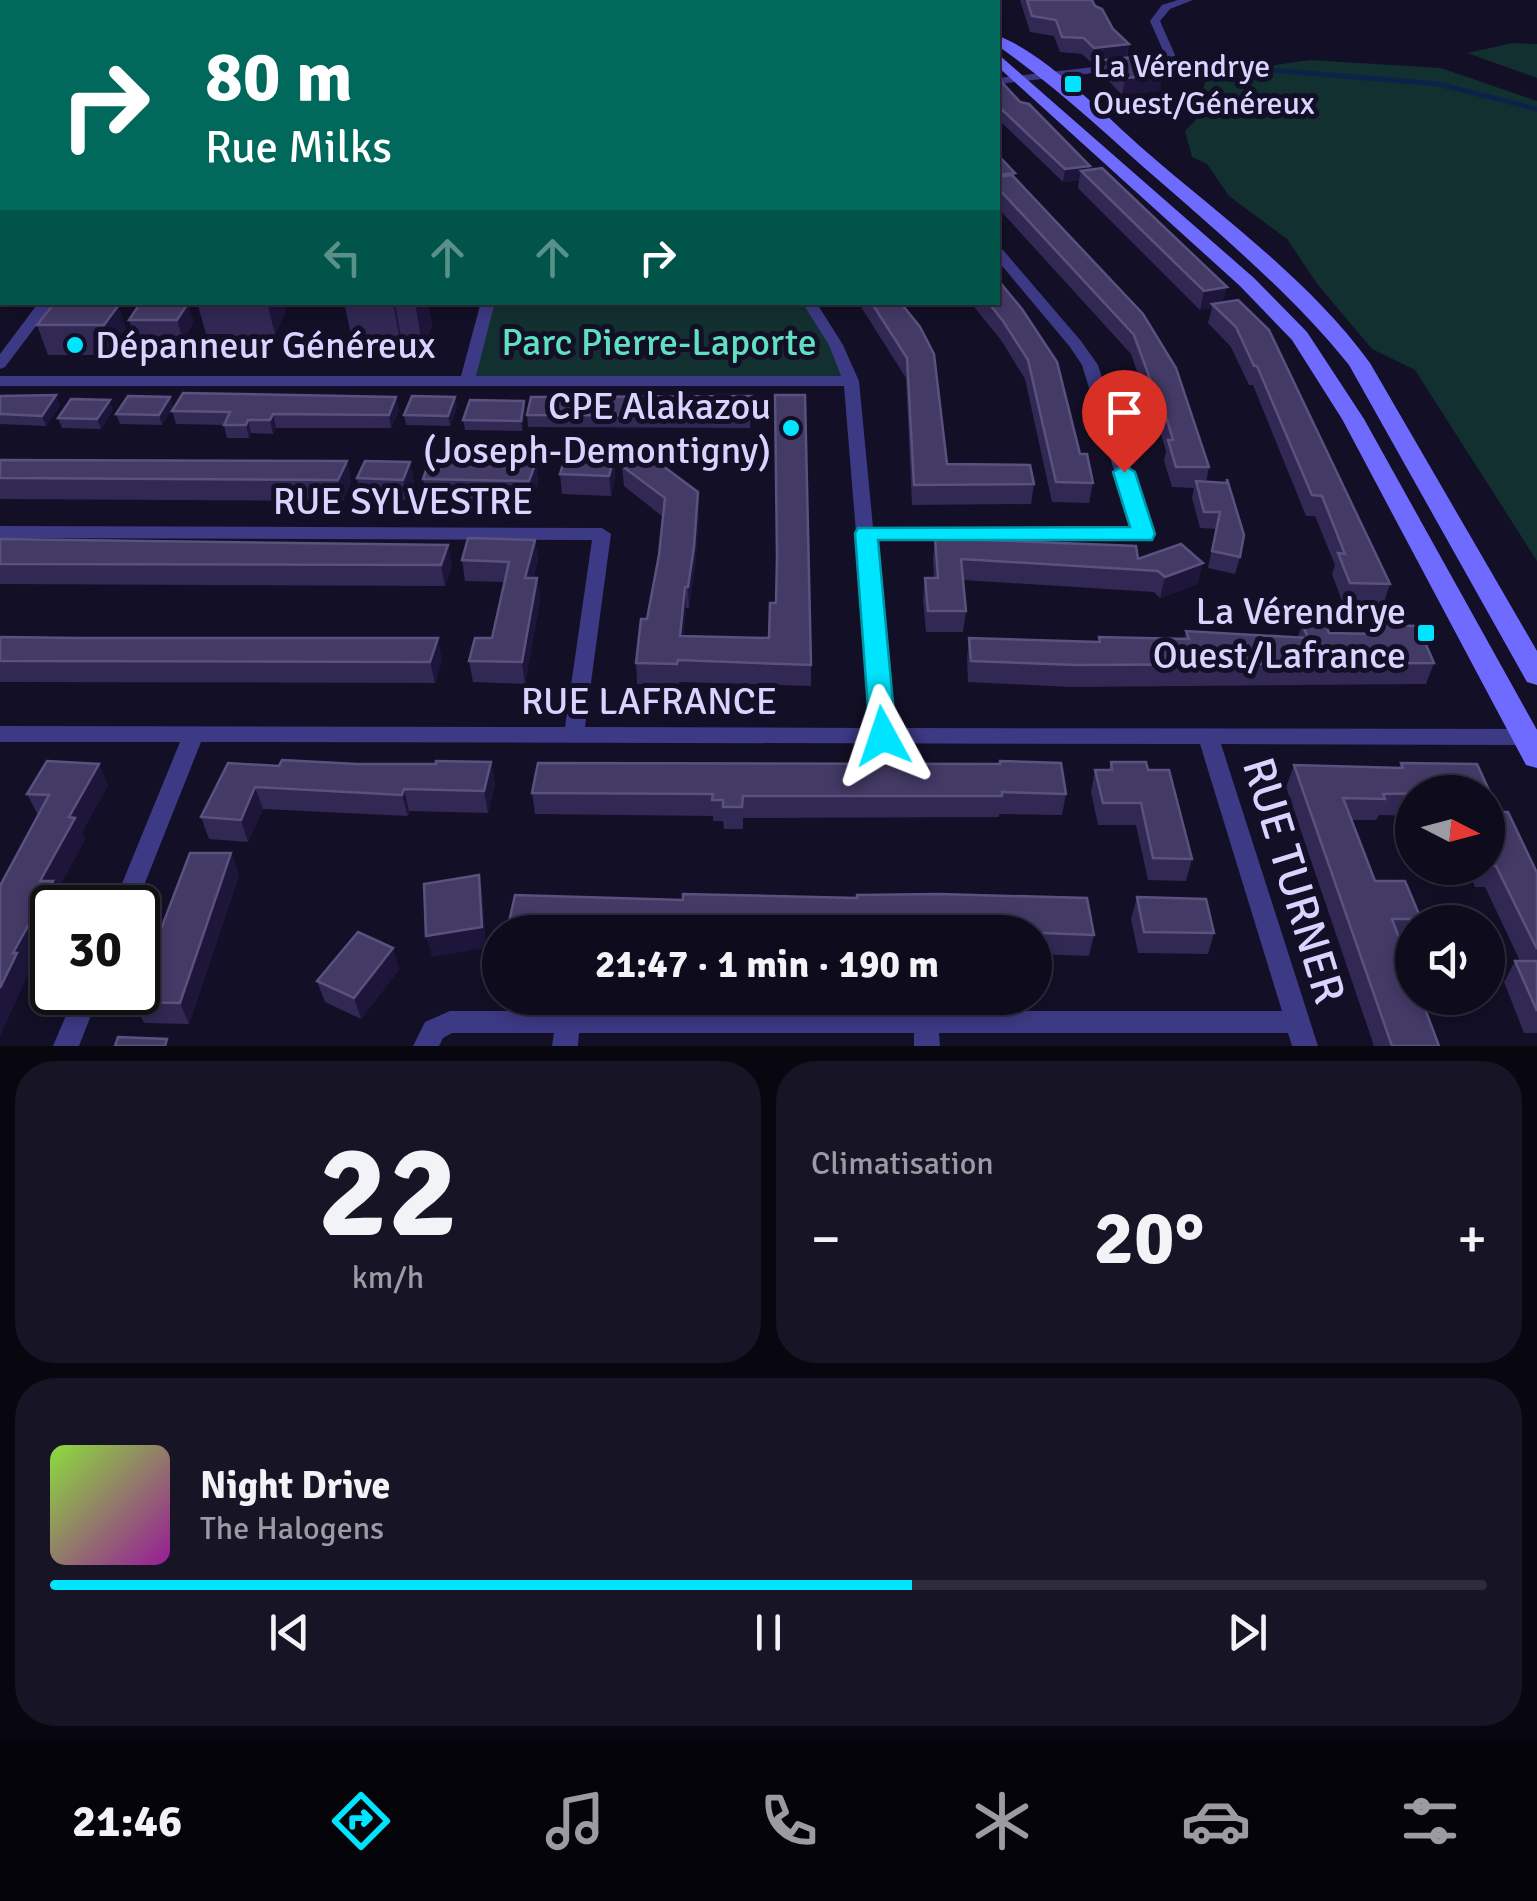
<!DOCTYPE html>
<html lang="fr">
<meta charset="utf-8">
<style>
body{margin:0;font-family:Signika,sans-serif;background:#171425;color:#f1f3f6;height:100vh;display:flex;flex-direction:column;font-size:38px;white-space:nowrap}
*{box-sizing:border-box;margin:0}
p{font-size:32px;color:#9b9ba3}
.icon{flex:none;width:55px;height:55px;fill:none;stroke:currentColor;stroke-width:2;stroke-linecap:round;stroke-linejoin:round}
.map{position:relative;height:1046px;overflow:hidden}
.drawer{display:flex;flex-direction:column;gap:15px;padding:15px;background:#08060f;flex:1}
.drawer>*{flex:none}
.banner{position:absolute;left:0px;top:0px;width:1000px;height:305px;box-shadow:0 5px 15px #0003,0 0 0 2px #2e2b3b;background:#00695c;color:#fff;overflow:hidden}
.needle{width:65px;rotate:96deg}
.controls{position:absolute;left:1395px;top:775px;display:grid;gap:20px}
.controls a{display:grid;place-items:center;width:110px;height:110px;border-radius:50%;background:#0e0b1c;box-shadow:0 5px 15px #0003,0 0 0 2px #2e2b3b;font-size:50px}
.speed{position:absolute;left:30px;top:885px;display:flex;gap:20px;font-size:50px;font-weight:700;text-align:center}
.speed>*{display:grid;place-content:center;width:130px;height:130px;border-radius:50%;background:#0e0b1c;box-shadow:0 5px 15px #0003,0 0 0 2px #2e2b3b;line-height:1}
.speed .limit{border:5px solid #111;border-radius:15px;background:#fff;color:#111}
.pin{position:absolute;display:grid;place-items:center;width:85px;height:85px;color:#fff;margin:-102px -42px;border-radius:50% 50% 50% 0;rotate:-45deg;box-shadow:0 0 10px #0007}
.pin .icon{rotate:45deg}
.me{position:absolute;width:110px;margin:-55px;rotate:355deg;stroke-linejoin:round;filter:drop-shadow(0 0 8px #0008)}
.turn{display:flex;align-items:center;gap:35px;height:210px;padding:0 40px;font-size:45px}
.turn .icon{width:130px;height:130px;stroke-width:2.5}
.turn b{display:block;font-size:70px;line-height:85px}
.lanes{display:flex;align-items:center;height:95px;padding:0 40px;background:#0003;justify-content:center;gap:50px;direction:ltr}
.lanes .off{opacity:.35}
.big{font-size:75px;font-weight:700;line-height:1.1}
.drawer .card{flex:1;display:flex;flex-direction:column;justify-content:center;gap:15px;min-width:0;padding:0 35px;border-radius:40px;background:#171425}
.drawer .dial{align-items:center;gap:0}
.dial b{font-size:130px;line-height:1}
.song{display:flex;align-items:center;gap:30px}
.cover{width:120px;height:120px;border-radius:15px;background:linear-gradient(135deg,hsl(90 70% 55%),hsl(300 70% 35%))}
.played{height:10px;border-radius:5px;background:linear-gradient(90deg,#00e5ff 60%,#2e2b3b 60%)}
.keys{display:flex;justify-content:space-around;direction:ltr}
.heat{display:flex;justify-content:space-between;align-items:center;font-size:55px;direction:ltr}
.drawer .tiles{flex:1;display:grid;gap:15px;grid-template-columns:1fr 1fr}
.card:last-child{grid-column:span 2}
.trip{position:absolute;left:482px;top:915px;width:570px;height:100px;border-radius:50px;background:#0e0b1c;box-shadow:0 5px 15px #0003,0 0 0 2px #2e2b3b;font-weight:700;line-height:100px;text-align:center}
.menu{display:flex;height:160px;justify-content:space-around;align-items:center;background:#06040b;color:#9b9ba3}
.menu .icon{width:70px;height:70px}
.menu .on{color:#00e5ff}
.menu b{font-size:45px;color:#f1f3f6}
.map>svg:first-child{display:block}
</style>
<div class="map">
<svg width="1537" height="1046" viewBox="0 0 1537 1046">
<rect width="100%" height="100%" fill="#130f26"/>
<g fill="#12302f">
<path d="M1513 43 1537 44V78L1467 53Z"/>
<path d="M1310 60 1441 68 1537 101V561L1415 370 1372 349 1318 285 1287 239 1229 196 1207 164 1192 157 1185 131 1204 111 1200 95 1206 81 1256 74 1262 67Z"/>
<path d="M809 302 851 381H467L488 303Z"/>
</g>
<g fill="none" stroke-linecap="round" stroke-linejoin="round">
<path stroke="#0c2248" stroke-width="5" d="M1270 70 1438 84 1537 109"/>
<g fill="#3d3a85" fill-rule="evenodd">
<path d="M1178 0H1193L1170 9 1160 21 1175 55 1171 64 998 84V78L1163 59 1165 55 1150 21 1162 5Z"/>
<path d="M0 31H2V38L0 39Z"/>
<path d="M998 249 1003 250 1081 341 1098 365 1152 535 1143 541 874 539 893 728 1537 729V745L1221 744 1318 1046H1292L1288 1033H939L940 1046H914V1033H579L578 1046H552L554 1033H452L443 1038 439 1046H413L425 1022 450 1011H917L925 1008 933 1011H1282L1200 744 201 742 135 908H112L180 742H0V726L565 727 592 540 0 538V526L602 528 611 534 585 727 872 728 844 386H0V376H461L481 302H495L476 376H841L829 345 802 302H816L843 345 859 381 873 527 1132 529 1082 365 1070 347 998 261Z"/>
<rect x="0" y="262" width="2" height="8"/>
<path d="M39 302H54L5 367 0 369V354Z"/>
<path d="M76 992H100L79 1046H53Z"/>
</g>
<g fill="#6f6bff" fill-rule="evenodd">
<path d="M882 0H901L902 2H884Z"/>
<path d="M915 0H934L935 2H917Z"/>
<path d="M998 36C1042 51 1106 116 1142 148 1220 216 1309 279 1370 363L1537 651V685L1527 682 1349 365C1294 297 1228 241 1163 184 1109 137 1057 87 998 46Z"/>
<path d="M998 54 1254 278 1307 332 1364 419 1537 730V768L1526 765 1342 419 1292 340 1240 286 998 67Z"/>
</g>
</g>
<g fill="#312854">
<path d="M542 0H716L722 2H545Z"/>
<path d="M1020 0H1092L1113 29 1129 44 1127 57 1160 91 1122 95 1104 76 1106 62 1092 63 1082 54 1060 52 1054 36 1030 32Z"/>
<path d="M998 78 1223 303 1390 584 1383 605 1343 604 1332 574 1335 565 1315 516H1306L1253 385H1249L1231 347 1208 323 1212 308 1200 310 1078 188 1079 180 1063 182 998 119Z"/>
<path d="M998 155 1015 173 1014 178 1143 314 1209 467 1206 482 1240 557 1235 574 1208 568 1216 529 1200 528 1192 498 1194 488 1172 487 1164 461 1166 451 1154 410H1150L1131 354 998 208Z"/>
<path d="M141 302 194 322 183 340 135 339 129 320Z"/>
<path d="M197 302H284L286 311 275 334 227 338 226 334H206Z"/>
<path d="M344 302H428L432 326 423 350H403L402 353H376L375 349H354Z"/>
<path d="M858 302H903L947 464 1034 484 1031 504 912 505 906 378Z"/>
<path d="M970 302H998L1080 454 1093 483 1089 503 1052 502 1025 379 1001 340Z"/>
<path d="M118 306 128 335 114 355H48L37 325Z"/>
<path d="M0 396 60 405 46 426 0 424Z"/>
<path d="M752 396 750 428 528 427 527 415Z"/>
<path d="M170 397 173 407 162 425 120 424 116 414Z"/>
<path d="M524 401 525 411 522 431 465 430 463 420Z"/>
<path d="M457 407 450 426 406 425 404 415Z"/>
<path d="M113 410 101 429 62 428 58 418Z"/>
<path d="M399 410 391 428H276L273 434 251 433 249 438H227L224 425 176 424 172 411Z"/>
<path d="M614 457 615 477 611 496 562 494 560 474Z"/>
<path d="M0 460 347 461 351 482 343 501 0 499Z"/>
<path d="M410 462 414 483 407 500 361 499 357 478Z"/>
<path d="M536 462 538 483 531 501 427 500 423 479Z"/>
<path d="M622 466 699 513 695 567 689 608H686L683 636 811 665V686L679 682V685L637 684 636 663 647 619 659 555 663 517 624 486Z"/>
<path d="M935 538 1138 559 1198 584 1160 598 1154 592 963 580 966 611 963 632H926L923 599 925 578H934L933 559Z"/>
<path d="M0 539 452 565 445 586 0 584Z"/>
<path d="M535 540 538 560 533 578H537L540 600 525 684 473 682 469 661 492 638 505 582 465 581 462 560Z"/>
<path d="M1302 624 1329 633 1373 634 1376 625 1434 663 1426 684 1072 687 968 682 967 659 969 638 1098 642 1099 637 1184 639 1186 631 1298 637Z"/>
<path d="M0 637 442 659 435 683 0 682Z"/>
<path d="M491 762 495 784 488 813 409 811 408 816 263 809 248 842 209 839 201 817 279 766Z"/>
<path d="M1111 762 1148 770 1192 859 1186 881 1148 880 1136 825H1098L1091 792 1095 770H1109Z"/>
<path d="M538 763 1066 794 1062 815 999 814V817L743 818V829H724L723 821H713V816L535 814 532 793Z"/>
<path d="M1401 763 1477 764 1499 812H1508L1537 873V1033H1524L1504 982 1515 961H1520L1485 887H1475L1467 868H1488V792H1412V816L1379 815 1376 820H1352L1375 881H1405L1421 919 1420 922H1412V940H1400L1412 974V998H1421L1439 1046H1374L1286 787 1294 765 1399 768Z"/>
<path d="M108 785 82 832 85 839 57 891 63 903 61 908H52V923L27 971 28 974 0 1035V886L38 815 27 794Z"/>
<path d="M231 853 239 875 189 1024 144 1023 134 1002 140 987 138 982V975L161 929Z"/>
<path d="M515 895 1094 935 1089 956 1035 954V932H507Z"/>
<path d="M1137 897 1214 933 1208 954 1138 953 1131 919Z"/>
<path d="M399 969 361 1019 325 1002 317 981Z"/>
</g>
<g fill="#1d163a">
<path d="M1129 44 1126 59 1106 60V62L1092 63 1094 48Z"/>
<path d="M1163 75 1160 91 1122 95 1125 78Z"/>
<path d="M1090 166 1088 178 1081 171 1079 180 1063 182 1065 169Z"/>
<path d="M2 194V218L0 221V197Z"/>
<path d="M1227 287 1222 306 1212 304V308L1200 310 1204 291Z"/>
<path d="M267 302H284L286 311 275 334Z"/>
<path d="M393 302H395L403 350 402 353Z"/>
<path d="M415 302H428L432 326 423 350Z"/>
<path d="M188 303 194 322 183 340 177 320Z"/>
<path d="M118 306 128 335 114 355 104 325Z"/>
<path d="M56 395 60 405 46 426 42 416Z"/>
<path d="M170 397 173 407 162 425 159 415Z"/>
<path d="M396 397 399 410 391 428 389 415Z"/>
<path d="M455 397 457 407 450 426 448 416Z"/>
<path d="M110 400 113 410 101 429 97 419Z"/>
<path d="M524 401 525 411 522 431 521 421Z"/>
<path d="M273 414 276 428 273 434 270 420Z"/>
<path d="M248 420 251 433 249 438 246 425Z"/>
<path d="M614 457 615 477 611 496 609 476Z"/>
<path d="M347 461 351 482 343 501 338 480Z"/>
<path d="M410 462 414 483 407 500 403 480Z"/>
<path d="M536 462 538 483 531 501 529 481Z"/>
<path d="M698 492 699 513 695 567 689 608 688 587Z"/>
<path d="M535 540 538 560 528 600 525 578Z"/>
<path d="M448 545 452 565 445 586 441 565Z"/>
<path d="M1203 563 1198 584 1160 598 1165 577Z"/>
<path d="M537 578 540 600 525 684 522 662Z"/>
<path d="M685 587 686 608 681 657 680 636Z"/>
<path d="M438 638 442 659 435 683 430 662Z"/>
<path d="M491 762 495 784 488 813 484 791Z"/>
<path d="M99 764 108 785 82 832 85 839 57 891 63 903 61 908H52V923L27 971 28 974 0 1035V988L40 881 69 817Z"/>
<path d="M255 787 263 809 248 842 241 820Z"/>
<path d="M404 789 409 811 408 816 402 795Z"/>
<path d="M231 853 239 875 189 1024 180 1003Z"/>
<path d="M479 875 483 897 486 948 432 957 426 936Z"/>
<path d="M393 948 399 969 361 1019 354 998Z"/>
</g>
<g fill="#433a66" stroke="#5a527e" stroke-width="2.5">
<path d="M273 0H294L292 2H271Z"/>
<path d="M360 0H380L378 2H358Z"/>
<path d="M427 0H455L454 2H425Z"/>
<path d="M509 0H529L528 2H508Z"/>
<path d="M560 0H716L722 2H564Z"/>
<path d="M1027 0H1092L1095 6 1102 9 1113 29 1129 44 1094 48 1084 38 1062 37 1056 20 1032 16Z"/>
<path d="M2 39V194L0 197V41Z"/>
<path d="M1142 56 1163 75 1125 78 1106 60Z"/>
<path d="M998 78 1020 102 1029 104 1090 166 1065 169 998 106Z"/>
<path d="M998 155 1015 173 998 175Z"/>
<path d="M1102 168 1227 287 1204 291 1081 171Z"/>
<path d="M1012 175 1143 314 1176 368 1209 467H1176L1168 440H1173L1158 390H1154L1134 335 998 188V177Z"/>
<path d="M998 280 1022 309 1057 362 1080 454H1087L1093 483 1056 482 1028 360 1003 321 988 302H998Z"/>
<path d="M1238 300 1269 330 1390 584 1350 583 1338 553 1345 554 1322 496 1312 495 1257 366H1254L1236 327 1212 304Z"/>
<path d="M141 302H174L188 303 177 320H129Z"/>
<path d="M871 302H900L920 327 934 354 947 464 1030 465 1034 484 914 485 907 358Z"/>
<path d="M53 305 118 306 104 325H37Z"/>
<path d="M183 393 396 397 389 415 273 414 270 420H248L246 425H224L230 412 172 411Z"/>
<path d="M56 395 42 416 0 414V396Z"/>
<path d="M775 395H805L811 665 678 660 677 664 636 663 641 619H647L659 555 665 498 622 466 640 449 698 492 694 547 688 587H685L680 636 769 638 770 603H776L777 557Z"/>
<path d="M128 396 170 397 159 415 116 414Z"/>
<path d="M412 396 455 397 448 416 404 415Z"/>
<path d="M752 396 750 416 527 415 531 397Z"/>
<path d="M71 399 110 400 97 419 58 418Z"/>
<path d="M470 400 524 401 521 421 463 420Z"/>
<path d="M566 455 614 457 609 476 560 474Z"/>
<path d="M430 459 536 462 529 481 423 479Z"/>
<path d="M0 460 347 461 338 480 0 478Z"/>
<path d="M365 461 410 462 403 480 357 478Z"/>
<path d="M1227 479 1244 535 1240 557 1212 551 1220 512H1204L1196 481 1227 483Z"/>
<path d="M468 538 535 540 525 578H537L522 662 469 661 475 638H492L509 562 462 560Z"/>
<path d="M935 538 1136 546 1138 559 1181 544 1203 563 1165 577 1158 571 961 559 966 611H928L925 578H938Z"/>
<path d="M0 539 448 545 441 565 0 564Z"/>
<path d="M1302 624 1326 625 1329 633 1380 634 1376 625 1418 626 1434 663 1076 665 971 661 969 638 1100 642 1099 637 1189 639 1186 631 1308 638Z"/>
<path d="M0 637 81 638H438L430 662 0 661Z"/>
<path d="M282 760 357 764H436V761L491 762 484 791 404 789 402 795 255 787 241 820 201 817 228 763 279 766Z"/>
<path d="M47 761 99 764 69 817 75 818 40 881H53L13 953H17L0 988V886L49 795 27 794Z"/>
<path d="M1000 761 1061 763 1066 794 1002 792V796H743L742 807H723V800H712L713 794 532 793 538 763 1000 764Z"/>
<path d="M1111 762H1146L1148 770H1169L1192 859 1153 858 1141 803H1103L1095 770H1112Z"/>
<path d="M1401 763 1477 764 1499 812H1508L1537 873V949L1496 866 1488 865V792L1383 794 1385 799 1343 798 1375 881H1405L1421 919H1392L1412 973V998H1421L1439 1046H1392L1294 765 1403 768Z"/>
<path d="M190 853H231L180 1003 134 1002 143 979H138V975L156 929H161Z"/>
<path d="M479 875 482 927 426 936 424 884Z"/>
<path d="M683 894 857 898V895L939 894 1087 898 1094 935 918 928 919 932H779L658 928V932L507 931 515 895 683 900Z"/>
<path d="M1137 897 1206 899 1214 933 1144 932Z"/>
<path d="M358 932 393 948 354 998 317 981Z"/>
<path d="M1515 961H1537V1011Z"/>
<path d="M118 1037 167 1039 165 1046H115Z"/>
</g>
<path fill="#00e5ff" stroke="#0095a6" stroke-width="2.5" d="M1124 465 1135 472 1155 534 1152 540H878L896 736 892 744H874L870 736 855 533 858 528 1130 527 1113 472Z"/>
<g fill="#00e5ff" stroke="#130f26" stroke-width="4">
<rect x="1063" y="74" width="20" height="20" rx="5"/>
<circle cx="75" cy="345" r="10"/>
<circle cx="791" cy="428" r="10"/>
<rect x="1416" y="623" width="20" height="20" rx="5"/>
</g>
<g text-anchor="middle" stroke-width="10" stroke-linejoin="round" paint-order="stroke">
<g font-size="32" fill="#d9d4ff" stroke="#130f26" text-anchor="start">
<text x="1093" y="77">La Vérendrye<tspan x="1093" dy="37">Ouest/Généreux</tspan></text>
</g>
<g font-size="38" fill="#5fe0c0" stroke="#130f26">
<text x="659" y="355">Parc Pierre-Laporte</text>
</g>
<g font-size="38" fill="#d9d4ff" stroke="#130f26" text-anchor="end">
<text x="95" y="358" text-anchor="start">Dépanneur Généreux</text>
<text x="771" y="419">CPE Alakazou<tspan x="771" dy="44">(Joseph-Demontigny)</tspan></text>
<text x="1406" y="624">La Vérendrye<tspan x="1406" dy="44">Ouest/Lafrance</tspan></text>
</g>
<g font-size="38" fill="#d9d4ff" stroke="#130f26">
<text x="403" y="514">RUE SYLVESTRE</text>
<text x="649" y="714">RUE LAFRANCE</text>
</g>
<g font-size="45" fill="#d9d4ff" stroke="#130f26">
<text transform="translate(1295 880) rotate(73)" y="16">RUE TURNER</text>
</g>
</g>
</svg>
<div class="controls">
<a><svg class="needle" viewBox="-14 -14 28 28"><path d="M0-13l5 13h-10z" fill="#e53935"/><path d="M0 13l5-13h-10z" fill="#9b9ba3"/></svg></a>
<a><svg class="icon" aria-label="sound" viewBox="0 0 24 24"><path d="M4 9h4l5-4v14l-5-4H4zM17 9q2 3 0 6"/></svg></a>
</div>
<div class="speed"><div class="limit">30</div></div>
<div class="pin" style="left:1124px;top:472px;background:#d93025"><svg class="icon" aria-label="arrive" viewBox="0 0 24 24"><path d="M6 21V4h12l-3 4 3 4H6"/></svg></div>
<svg class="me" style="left:883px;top:736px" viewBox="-20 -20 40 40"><path d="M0-17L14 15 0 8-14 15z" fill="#00e5ff" stroke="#fff" stroke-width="4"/></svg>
<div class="trip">21:47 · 1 min · 190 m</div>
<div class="banner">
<div class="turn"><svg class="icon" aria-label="right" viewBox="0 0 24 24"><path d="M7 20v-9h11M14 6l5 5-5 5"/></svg><div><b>80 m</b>Rue Milks</div></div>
<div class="lanes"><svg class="icon off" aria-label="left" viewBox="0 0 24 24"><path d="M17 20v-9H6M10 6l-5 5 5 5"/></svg><svg class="icon off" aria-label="ahead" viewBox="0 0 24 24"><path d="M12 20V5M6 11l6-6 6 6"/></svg><svg class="icon off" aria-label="ahead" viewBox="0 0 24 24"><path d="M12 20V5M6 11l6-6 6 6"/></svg><svg class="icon" aria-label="right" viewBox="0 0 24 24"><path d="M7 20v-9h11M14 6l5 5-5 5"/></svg></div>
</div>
</div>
<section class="drawer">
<div class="tiles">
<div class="card dial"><b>22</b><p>km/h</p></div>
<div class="card"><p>Climatisation</p>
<div class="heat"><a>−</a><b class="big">20°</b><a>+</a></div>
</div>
<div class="card">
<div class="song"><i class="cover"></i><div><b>Night Drive</b><p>The Halogens</p></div></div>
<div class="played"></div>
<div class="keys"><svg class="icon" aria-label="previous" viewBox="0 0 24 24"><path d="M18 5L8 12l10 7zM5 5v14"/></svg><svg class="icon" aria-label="pause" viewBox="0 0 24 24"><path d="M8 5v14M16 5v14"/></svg><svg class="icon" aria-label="next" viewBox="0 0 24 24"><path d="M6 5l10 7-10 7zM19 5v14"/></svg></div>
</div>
</div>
</section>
<nav class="menu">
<b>21:46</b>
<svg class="icon on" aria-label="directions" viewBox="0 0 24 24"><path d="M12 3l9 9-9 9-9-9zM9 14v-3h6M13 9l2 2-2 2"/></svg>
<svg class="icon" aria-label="music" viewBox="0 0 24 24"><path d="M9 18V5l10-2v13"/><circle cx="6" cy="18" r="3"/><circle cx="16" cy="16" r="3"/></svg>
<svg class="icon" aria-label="phone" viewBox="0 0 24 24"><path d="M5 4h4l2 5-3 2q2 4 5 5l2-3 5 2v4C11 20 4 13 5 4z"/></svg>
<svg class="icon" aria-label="climate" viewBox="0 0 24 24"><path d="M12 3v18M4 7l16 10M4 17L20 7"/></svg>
<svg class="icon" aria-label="car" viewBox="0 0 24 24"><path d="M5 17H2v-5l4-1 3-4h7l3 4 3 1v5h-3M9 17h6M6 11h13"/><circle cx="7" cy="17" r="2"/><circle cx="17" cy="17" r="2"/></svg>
<svg class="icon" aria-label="filters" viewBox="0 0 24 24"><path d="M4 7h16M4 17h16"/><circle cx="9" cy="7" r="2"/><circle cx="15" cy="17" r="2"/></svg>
</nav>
